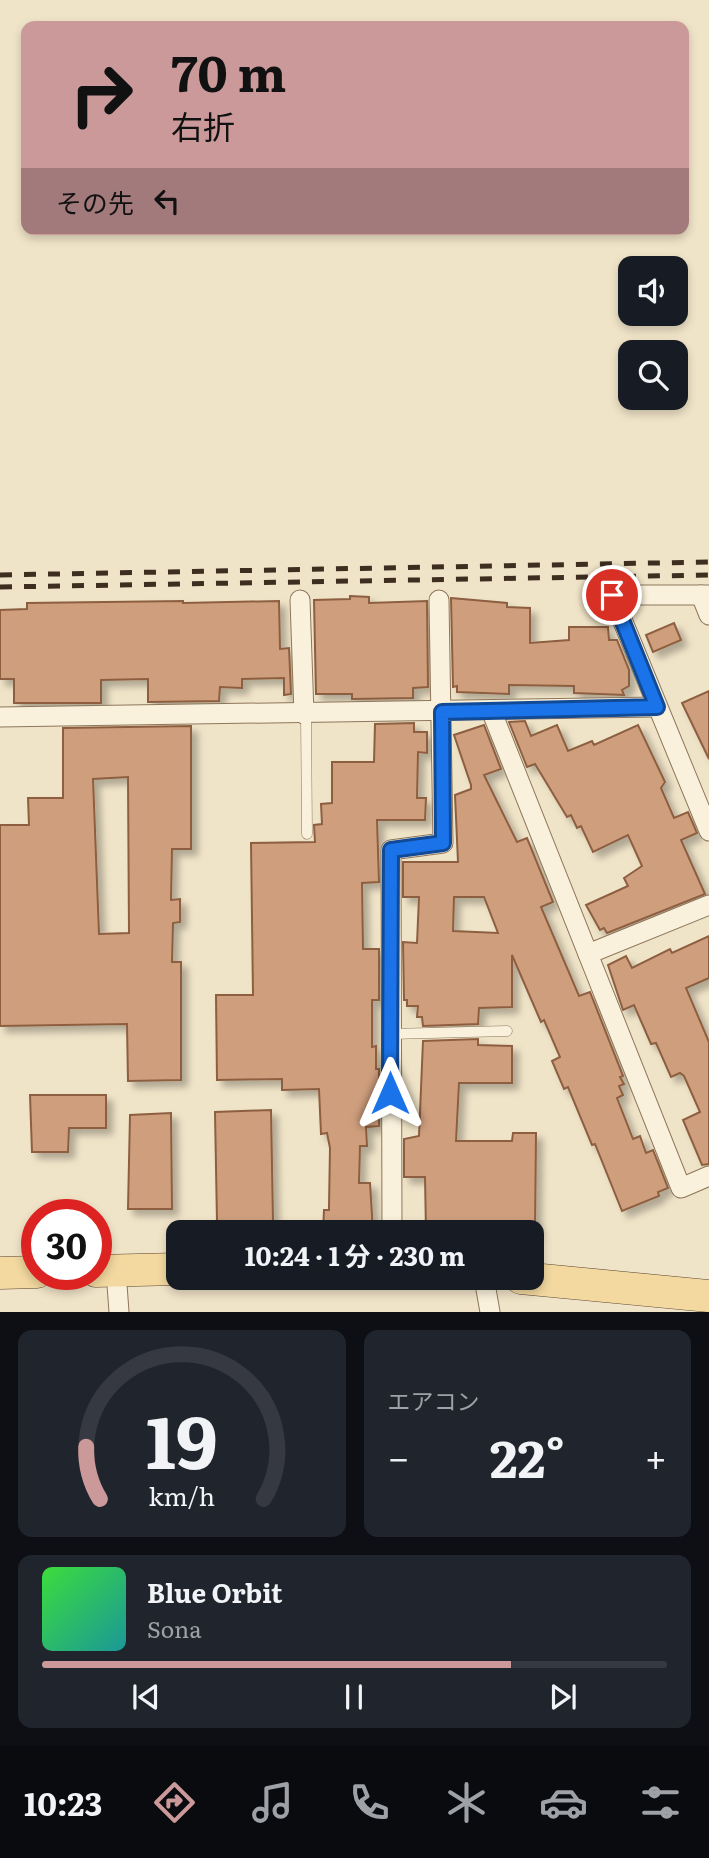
<!DOCTYPE html>
<html lang="ja">
<meta charset="utf-8">
<style>
body{margin:0;font-family:Literata,"Noto Sans JP",serif;background:#20242c;color:#f1f3f6;height:100vh;display:flex;flex-direction:column;font-size:26px;white-space:nowrap}
*{box-sizing:border-box;margin:0}
p{font-size:23px;color:#9ea1a6}
.icon{flex:none;width:38px;height:38px;fill:none;stroke:currentColor;stroke-width:2;stroke-linecap:round;stroke-linejoin:round}
.map{position:relative;height:1312px;overflow:hidden}
.sheet{display:flex;flex-direction:column;gap:18px;padding:18px;background:#0d0f14;flex:1}
.sheet>*{flex:none}
.top-card{position:absolute;left:21px;top:21px;width:668px;height:214px;border-radius:14px;box-shadow:0 4px 10px #0003;background:#cc999b;color:#111;overflow:hidden}
.tools{position:absolute;left:618px;top:256px;display:grid;gap:14px}
.tools a{display:grid;place-items:center;width:70px;height:70px;border-radius:14px;background:#171b24;box-shadow:0 4px 10px #0003;font-size:35px}
.speed{position:absolute;left:21px;top:1199px;display:flex;gap:14px;font-size:35px;font-weight:700;text-align:center}
.speed>*{display:grid;place-content:center;width:91px;height:91px;border-radius:50%;background:#171b24;box-shadow:0 4px 10px #0003;line-height:1}
.speed .limit{border:10px solid #d22;background:#fff;color:#111}
.pin{position:absolute;display:grid;place-items:center;width:60px;height:60px;color:#fff;margin:-30px;border:4px solid #fff;border-radius:50%;box-shadow:0 2px 7px #0007}
.me{position:absolute;width:77px;margin:-38px;rotate:0deg;stroke-linejoin:round;filter:drop-shadow(0 0 5px #0008)}
.turn{display:flex;align-items:center;gap:24px;height:147px;padding:0 35px;font-size:32px}
.turn .icon{width:91px;height:91px;stroke-width:2.5}
.turn b{display:block;font-size:49px;line-height:60px}
.then{display:flex;align-items:center;height:66px;padding:0 35px;background:#0003;gap:14px;font-size:26px}
.big{font-size:52px;font-weight:700;line-height:1.1}
.sheet .tile{flex:1;display:flex;flex-direction:column;justify-content:center;gap:10px;min-width:0;padding:0 24px;border-radius:14px;background:#20242c}
.sheet .dial{align-items:center;gap:0}
.dial svg{height:182px;overflow:visible;fill:none;stroke:#363941;stroke-width:7;stroke-linecap:round;text-anchor:middle}
.dial text{fill:#f1f3f6;stroke:none}
.song{display:flex;align-items:center;gap:21px}
.cover{width:84px;height:84px;border-radius:10px;background:linear-gradient(135deg,hsl(120 70% 55%),hsl(180 70% 35%))}
.played{height:7px;border-radius:4px;background:linear-gradient(90deg,#cc999b 75%,#363941 75%)}
.keys{display:flex;justify-content:space-around;direction:ltr}
.heat{display:flex;justify-content:space-between;align-items:center;font-size:38px;direction:ltr}
.sheet .tiles{flex:1;display:grid;gap:18px;grid-template-columns:1fr 1fr}
.tile:last-child{grid-column:span 2}
.trip{position:absolute;left:166px;top:1220px;width:378px;height:70px;border-radius:14px;background:#171b24;box-shadow:0 4px 10px #0003;font-weight:700;line-height:70px;text-align:center}
.tabs{display:flex;height:112px;justify-content:space-around;align-items:center;background:#090b0e;color:#9ea1a6}
.tabs .icon{width:49px;height:49px}
.tabs .selected{color:#cc999b}
.tabs b{font-size:32px;color:#f1f3f6}
.map>svg:first-child{display:block}
</style>
<div class="map">
<svg width="709" height="1312" viewBox="0 0 709 1312">
<defs>
<filter id="shadow"><feDropShadow dx="6" dy="6" stdDeviation="3.5" flood-color="#0004"/></filter>
</defs>
<rect width="100%" height="100%" fill="#f0e4c8"/>
<g fill="#cf9f7d" stroke="#8d5f41" stroke-width="2" fill-rule="evenodd" filter="url(#shadow)">
<path d="M350 596 369 597V603L427 601 428 687 413 688V698L352 699V694H316L314 600 350 599Z"/>
<path d="M451 598 507 603V607L530 608V643L569 640V627H608L609 640H617L629 670V686L622 690 624 695 574 693V686L509 685V694L457 692V686L453 687Z"/>
<path d="M183 601V603L279 601 280 649 289 648 291 694 284 695V678L242 679V688L220 687 219 701 148 702V679L101 680V703H14V679H0V610L27 609V603Z"/>
<path d="M674 623 681 640 653 652 646 635Z"/>
<path d="M709 691V759L682 703Z"/>
<path d="M525 721 531 736 557 725 568 751 592 741 594 745 638 725 665 782 661 788 674 818 688 812 697 833 681 840 705 894 607 933 604 928 600 930 586 905 628 886 624 878 642 866 628 835 593 852 581 826 577 828 571 815 567 817 535 764 527 767 509 722Z"/>
<path d="M414 723V732H427V753L418 752 417 798H426L425 820H377L379 882 362 883 363 949H379V1000H372V1047L376 1046V1069H379V1126L366 1127 367 1146H360L359 1183H370L373 1232H323L324 1210H329V1206L330 1148 327 1133 321 1134 319 1089 282 1090V1079L217 1080 216 995H253L251 843 315 842 314 825 322 824 321 804 332 803V762H374L375 724Z"/>
<path d="M484 725 501 769 484 775 517 842 527 838 553 902 541 907 579 996 590 992 623 1076 620 1077 624 1084 619 1086 623 1095 617 1098 633 1139 640 1136 646 1153 653 1150 668 1188 658 1192 659 1196 622 1211 595 1144 592 1145 568 1087 564 1089 552 1061 560 1057 544 1020 541 1022 512 955V1007L479 1008 478 1024 423 1026 422 1017H417L418 1006H407V1000H404L403 942 417 943 419 897H403V862H458L455 795 471 789V785L454 735ZM454 897H484L498 933 453 931Z"/>
<path d="M191 726V849H172L171 900 180 899V922L173 923 172 962H181V1080L128 1081 127 1024 0 1026V825H29L28 798H63V728ZM128 777 129 933 99 934 93 779Z"/>
<path d="M709 936V978L686 988 709 1042V1164L702 1165 683 1120 700 1112 684 1076 680 1073 671 1077 656 1043 651 1044 634 1005 623 1010 608 965 626 956 632 968 670 949 672 953Z"/>
<path d="M478 1039V1045L512 1046V1083H459L456 1141H512L513 1133H536L535 1232H426L425 1177H404V1139L419 1136 423 1041Z"/>
<path d="M30 1095H106V1128H69L68 1152H32Z"/>
<path d="M271 1110 273 1222 223 1227V1222H217L215 1112Z"/>
<path d="M171 1113 172 1209H128L130 1115Z"/>
</g>
<g fill="none" stroke-linecap="round" stroke-linejoin="round">
<defs>
<g id="lane">
<path d="M306 714 307 834"/>
<path d="M390 1034 507 1031"/>
</g>
<g id="street">
<path d="M701 595 709 615"/>
<path d="M709 595H612L709 831"/>
<path d="M300 600 304 714"/>
<path d="M491 710 681 1188 709 1176"/>
<path d="M0 717 657 707"/>
<path d="M588 954 709 905"/>
<path d="M392 1232 391 850 443 843 439 600"/>
<path d="M116 1271 119 1312"/>
<path d="M484 1278 490 1312"/>
</g>
<g id="primary">
<path d="M96 1271 178 1269"/>
<path d="M0 1273 37 1272"/>
<path d="M521 1278 709 1296"/>
</g>
</defs>
<use href="#lane" stroke="#8d765c" stroke-width="11"/>
<use href="#street" stroke="#8d765c" stroke-width="21"/>
<use href="#primary" stroke="#5b4430" stroke-width="33"/>
<use href="#lane" stroke="#faf1dc" stroke-width="10"/>
<use href="#street" stroke="#faf1dc" stroke-width="19"/>
<use href="#primary" stroke="#f3d9a0" stroke-width="32"/>
<g stroke="#3d2e20" stroke-width="5" stroke-dasharray="12 12" stroke-linecap="butt">
<path d="M0 575 709 562"/>
<path d="M0 587 709 575"/>
</g>
</g>
<g fill="none" stroke-linecap="round" stroke-linejoin="round">
<defs>
<path id="route" d="M390 1093 391 850 443 843 442 712 657 707 612 595"/>
</defs>
<use href="#route" stroke="#114b97" stroke-width="18"/>
<use href="#route" stroke="#1a73e8" stroke-width="12"/>
</g>
</svg>
<div class="tools">
<a><svg class="icon" aria-label="sound" viewBox="0 0 24 24"><path d="M4 9h4l5-4v14l-5-4H4zM17 9q2 3 0 6"/></svg></a>
<a><svg class="icon" aria-label="search" viewBox="0 0 24 24"><circle cx="10" cy="10" r="6"/><path d="M15 15l6 6"/></svg></a>
</div>
<div class="speed"><div class="limit">30</div></div>
<div class="pin" style="left:612px;top:595px;background:#d93025"><svg class="icon" aria-label="arrive" viewBox="0 0 24 24"><path d="M6 21V4h12l-3 4 3 4H6"/></svg></div>
<svg class="me" style="left:390px;top:1093px" viewBox="-20 -20 40 40"><path d="M0-17L14 15 0 8-14 15z" fill="#1a73e8" stroke="#fff" stroke-width="4"/></svg>
<div class="trip">10:24 · 1 分 · 230 m</div>
<div class="top-card">
<div class="turn"><svg class="icon" aria-label="right" viewBox="0 0 24 24"><path d="M7 20v-9h11M14 6l5 5-5 5"/></svg><div><b>70 m</b>右折</div></div>
<div class="then">その先<svg class="icon" aria-label="left" viewBox="0 0 24 24"><path d="M17 20v-9H6M10 6l-5 5 5 5"/></svg></div>
</div>
</div>
<section class="sheet">
<div class="tiles">
<div class="tile dial"><svg viewBox="0 0 100 80">
<path d="M14 69A42 42 0 1 1 86 69"/>
<path d="M14 69A42 42 0 0 1 8 46" stroke="#cc999b"/>
<text x="50" y="56" font-size="32" font-weight="700">19</text>
<text x="50" y="72" font-size="11">km/h</text>
</svg></div>
<div class="tile"><p>エアコン</p>
<div class="heat"><a>−</a><b class="big">22°</b><a>+</a></div>
</div>
<div class="tile">
<div class="song"><i class="cover"></i><div><b>Blue Orbit</b><p>Sona</p></div></div>
<div class="played"></div>
<div class="keys"><svg class="icon" aria-label="previous" viewBox="0 0 24 24"><path d="M18 5L8 12l10 7zM5 5v14"/></svg><svg class="icon" aria-label="pause" viewBox="0 0 24 24"><path d="M8 5v14M16 5v14"/></svg><svg class="icon" aria-label="next" viewBox="0 0 24 24"><path d="M6 5l10 7-10 7zM19 5v14"/></svg></div>
</div>
</div>
</section>
<nav class="tabs">
<b>10:23</b>
<svg class="icon selected" aria-label="directions" viewBox="0 0 24 24"><path d="M12 3l9 9-9 9-9-9zM9 14v-3h6M13 9l2 2-2 2"/></svg>
<svg class="icon" aria-label="music" viewBox="0 0 24 24"><path d="M9 18V5l10-2v13"/><circle cx="6" cy="18" r="3"/><circle cx="16" cy="16" r="3"/></svg>
<svg class="icon" aria-label="phone" viewBox="0 0 24 24"><path d="M5 4h4l2 5-3 2q2 4 5 5l2-3 5 2v4C11 20 4 13 5 4z"/></svg>
<svg class="icon" aria-label="climate" viewBox="0 0 24 24"><path d="M12 3v18M4 7l16 10M4 17L20 7"/></svg>
<svg class="icon" aria-label="car" viewBox="0 0 24 24"><path d="M5 17H2v-5l4-1 3-4h7l3 4 3 1v5h-3M9 17h6M6 11h13"/><circle cx="7" cy="17" r="2"/><circle cx="17" cy="17" r="2"/></svg>
<svg class="icon" aria-label="filters" viewBox="0 0 24 24"><path d="M4 7h16M4 17h16"/><circle cx="9" cy="7" r="2"/><circle cx="15" cy="17" r="2"/></svg>
</nav>
